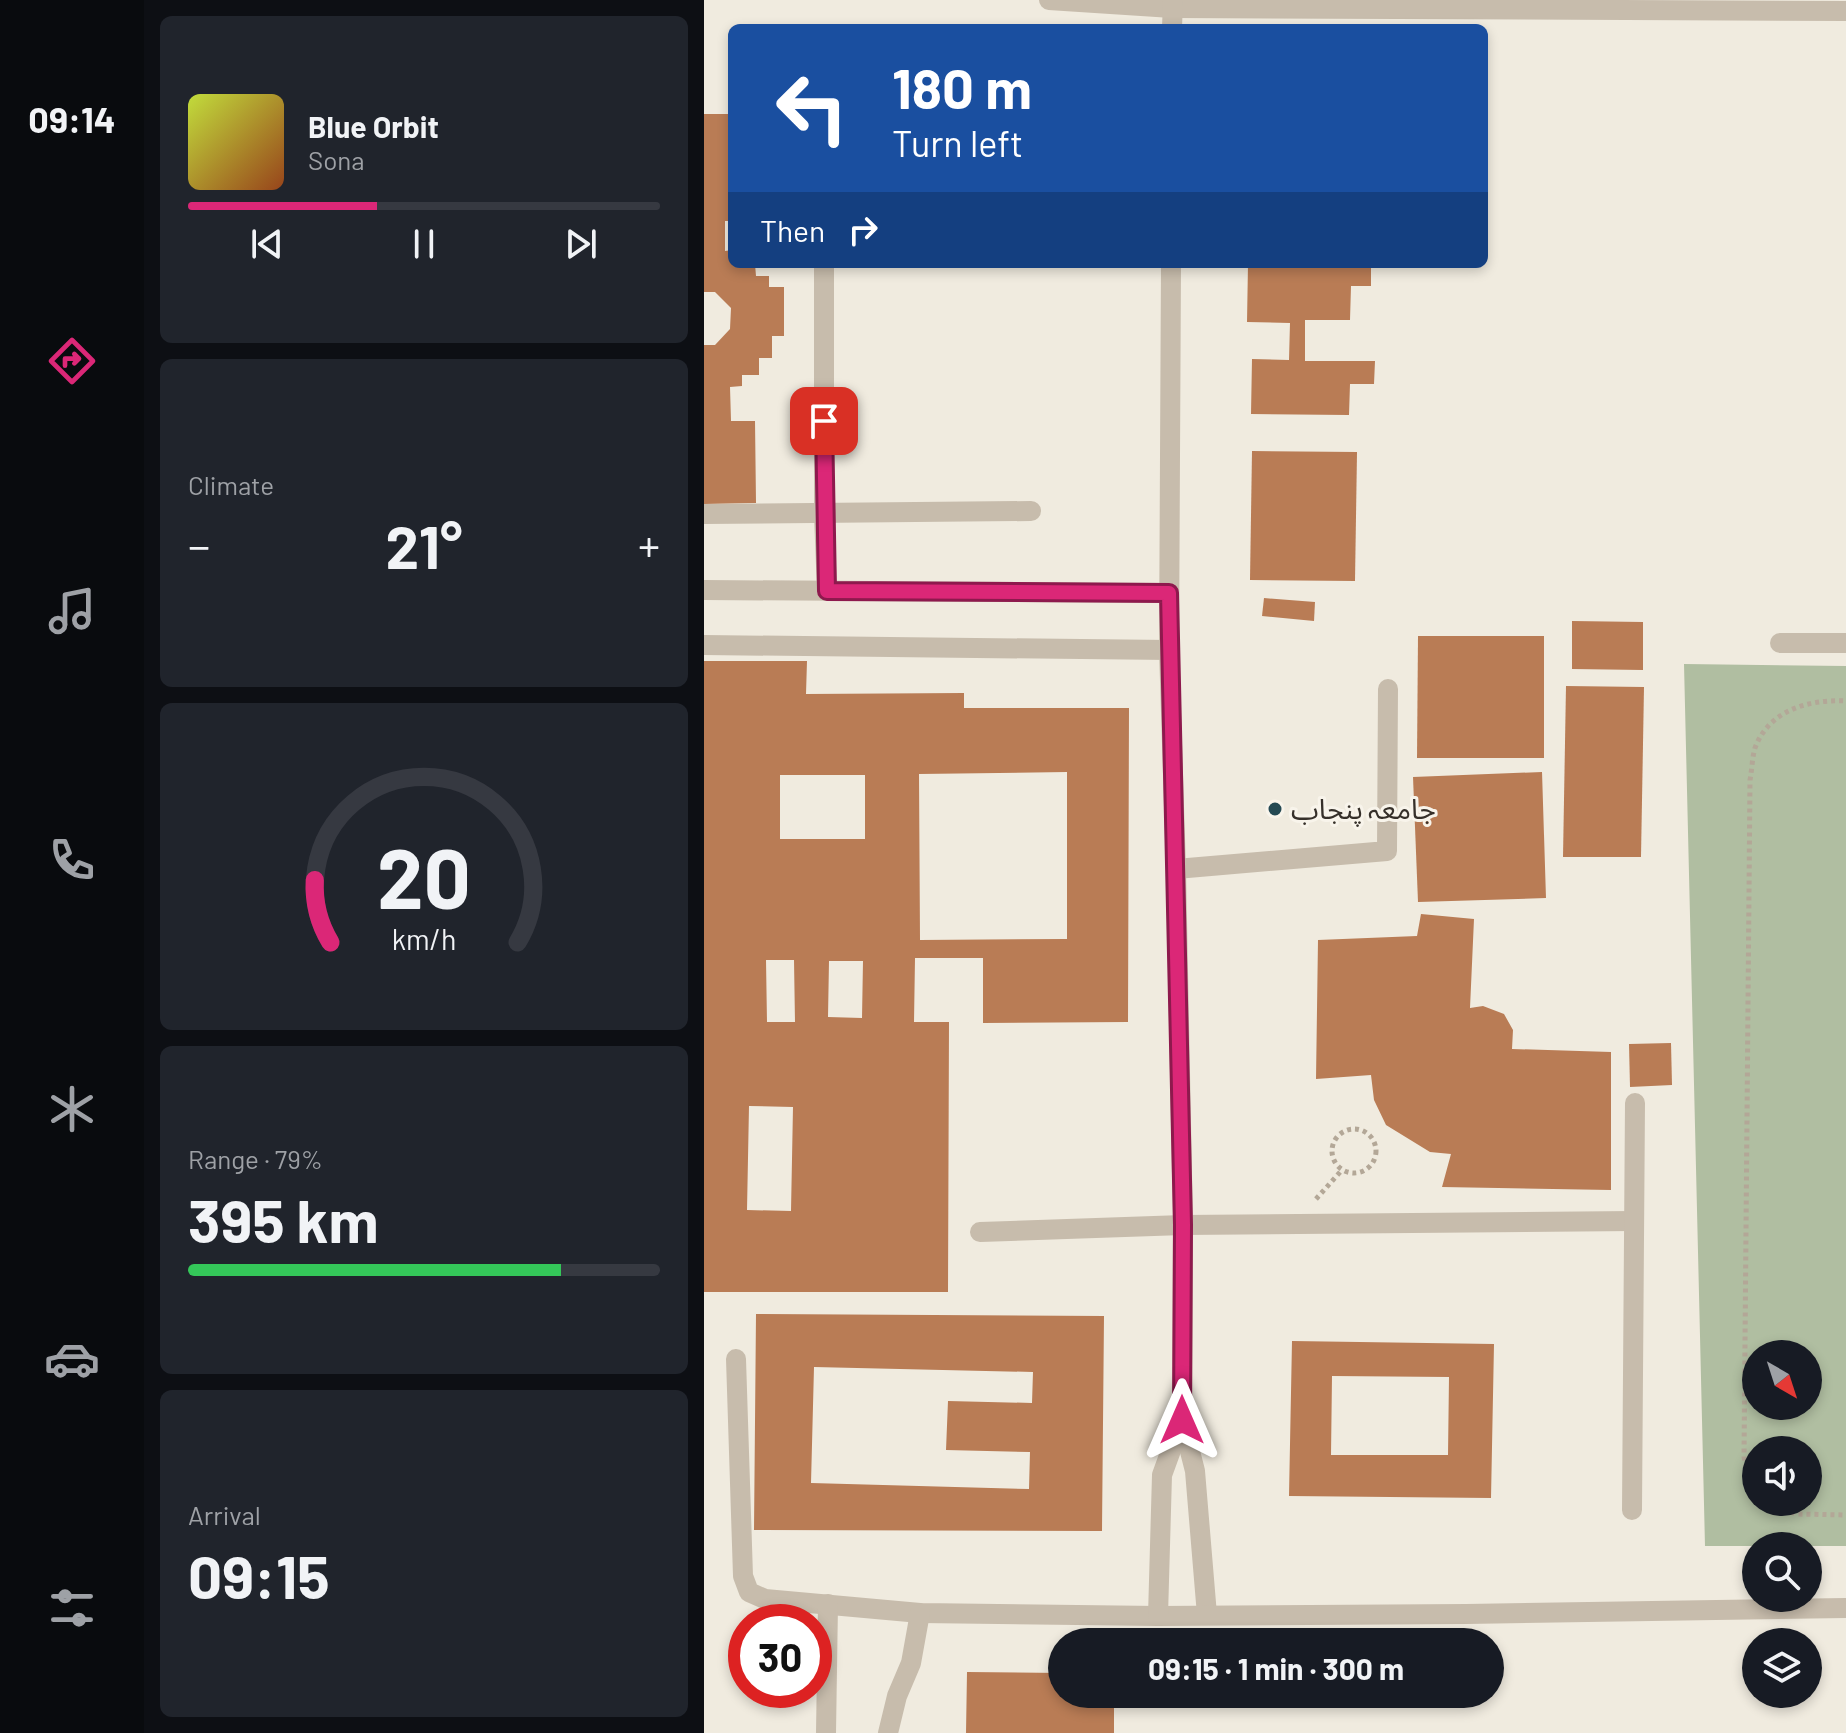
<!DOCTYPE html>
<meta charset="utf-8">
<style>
body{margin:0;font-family:Barlow,"Noto Sans Arabic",sans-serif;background:#20242c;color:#f1f3f6;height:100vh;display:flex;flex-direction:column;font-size:30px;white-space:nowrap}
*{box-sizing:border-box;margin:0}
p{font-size:26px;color:#9ea1a6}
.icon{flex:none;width:44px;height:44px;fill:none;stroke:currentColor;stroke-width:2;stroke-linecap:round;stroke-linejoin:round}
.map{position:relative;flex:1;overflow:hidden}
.sheet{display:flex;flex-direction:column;gap:16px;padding:16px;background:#0d0f14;width:560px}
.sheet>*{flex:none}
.banner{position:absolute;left:24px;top:24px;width:760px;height:244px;border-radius:12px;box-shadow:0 4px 12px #0003;background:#1a4fa0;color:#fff;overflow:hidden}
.needle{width:52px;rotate:141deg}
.fabs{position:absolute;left:1038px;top:1340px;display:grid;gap:16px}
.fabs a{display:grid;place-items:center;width:80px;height:80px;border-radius:50%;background:#171b24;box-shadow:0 4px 12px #0003;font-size:40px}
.speed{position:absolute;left:24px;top:1604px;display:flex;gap:16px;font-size:40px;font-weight:700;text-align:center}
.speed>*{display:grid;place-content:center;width:104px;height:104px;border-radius:50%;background:#171b24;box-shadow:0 4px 12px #0003;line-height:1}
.speed .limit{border:12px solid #d22;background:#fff;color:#111}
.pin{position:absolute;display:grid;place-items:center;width:68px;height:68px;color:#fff;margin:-34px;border-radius:16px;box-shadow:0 4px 12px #0006}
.me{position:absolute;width:88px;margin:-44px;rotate:0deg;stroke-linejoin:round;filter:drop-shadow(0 0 6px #0008)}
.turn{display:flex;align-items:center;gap:28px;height:168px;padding:0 32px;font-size:36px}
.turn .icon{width:104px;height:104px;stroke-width:2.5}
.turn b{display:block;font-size:56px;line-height:68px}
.then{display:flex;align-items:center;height:76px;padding:0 32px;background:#0003;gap:16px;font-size:30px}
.big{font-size:60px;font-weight:700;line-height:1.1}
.sheet .card{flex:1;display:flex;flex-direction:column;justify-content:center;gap:12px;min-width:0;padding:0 28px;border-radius:12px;background:#20242c}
.sheet .dial{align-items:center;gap:0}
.dial svg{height:208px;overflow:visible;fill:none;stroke:#363941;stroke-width:7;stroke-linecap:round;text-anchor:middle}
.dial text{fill:#f1f3f6;stroke:none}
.song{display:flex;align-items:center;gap:24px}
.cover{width:96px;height:96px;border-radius:12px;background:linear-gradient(135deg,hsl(70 70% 55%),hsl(20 70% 35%))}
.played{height:8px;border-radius:4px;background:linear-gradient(90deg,#db2777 40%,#363941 40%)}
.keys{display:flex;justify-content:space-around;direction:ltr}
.heat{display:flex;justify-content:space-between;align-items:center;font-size:44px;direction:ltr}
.charge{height:12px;border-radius:6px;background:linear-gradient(90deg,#34c759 79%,#363941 0)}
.trip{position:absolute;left:344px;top:1628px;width:456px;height:80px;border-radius:40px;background:#171b24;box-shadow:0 4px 12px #0003;font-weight:700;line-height:80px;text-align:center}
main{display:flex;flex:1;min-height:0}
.tab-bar{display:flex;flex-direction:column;width:144px;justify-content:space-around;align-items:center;background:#090b0e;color:#9ea1a6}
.tab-bar .icon{width:56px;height:56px}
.tab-bar .active{color:#db2777}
.tab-bar b{font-size:36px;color:#f1f3f6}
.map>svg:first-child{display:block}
</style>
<main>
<nav class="tab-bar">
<b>09:14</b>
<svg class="icon active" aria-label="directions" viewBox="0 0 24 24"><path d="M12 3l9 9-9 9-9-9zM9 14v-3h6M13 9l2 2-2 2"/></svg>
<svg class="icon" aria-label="music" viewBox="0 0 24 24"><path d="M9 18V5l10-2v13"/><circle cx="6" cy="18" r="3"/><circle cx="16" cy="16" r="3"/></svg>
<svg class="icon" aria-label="phone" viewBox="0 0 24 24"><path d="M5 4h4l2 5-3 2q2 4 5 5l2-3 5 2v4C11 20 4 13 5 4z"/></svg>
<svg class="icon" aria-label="climate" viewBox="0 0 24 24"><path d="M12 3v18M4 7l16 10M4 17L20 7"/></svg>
<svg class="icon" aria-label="car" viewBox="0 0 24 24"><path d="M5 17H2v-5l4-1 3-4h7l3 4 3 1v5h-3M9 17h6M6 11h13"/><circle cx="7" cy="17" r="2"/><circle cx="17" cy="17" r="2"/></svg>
<svg class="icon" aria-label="filters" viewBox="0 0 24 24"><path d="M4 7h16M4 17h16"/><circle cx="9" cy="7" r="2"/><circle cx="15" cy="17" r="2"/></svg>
</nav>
<section class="sheet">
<div class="card">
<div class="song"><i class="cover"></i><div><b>Blue Orbit</b><p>Sona</p></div></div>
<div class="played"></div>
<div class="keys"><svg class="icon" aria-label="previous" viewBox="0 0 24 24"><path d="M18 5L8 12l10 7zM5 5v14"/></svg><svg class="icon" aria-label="pause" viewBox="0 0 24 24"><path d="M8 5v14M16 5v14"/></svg><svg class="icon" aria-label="next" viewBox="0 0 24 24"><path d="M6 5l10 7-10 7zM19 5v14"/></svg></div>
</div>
<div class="card"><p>Climate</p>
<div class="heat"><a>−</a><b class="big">21°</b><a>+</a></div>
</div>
<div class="card dial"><svg viewBox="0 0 100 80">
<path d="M14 69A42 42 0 1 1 86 69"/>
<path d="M14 69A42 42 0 0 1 8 45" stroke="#db2777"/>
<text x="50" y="56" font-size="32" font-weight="700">20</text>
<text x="50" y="72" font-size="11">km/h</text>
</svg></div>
<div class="card"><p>Range · 79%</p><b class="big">395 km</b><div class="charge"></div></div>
<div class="card"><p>Arrival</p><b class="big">09:15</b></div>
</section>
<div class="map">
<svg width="1142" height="1733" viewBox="0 0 1142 1733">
<rect width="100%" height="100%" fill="#f0ebdf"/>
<path fill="#b0bea1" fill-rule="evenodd" d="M980 664 1142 666V1546H1001ZM1052 1354H1104V1406H1052ZM1052 1450H1104V1502H1052Z"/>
<g fill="#b97c55" fill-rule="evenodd">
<path d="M0 114H28V221H21V251L28 250V264H51L52 276H65V287H80V336H68V358H55V375H38V386L26 387 27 421H51L52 503 0 504V345H11L26 329 27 308 11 292H0Z"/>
<path d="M544 264 667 267V286H647L646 320H601V361H671L670 384H646L645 415 547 414 548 359 585 360 586 323 543 322Z"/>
<path d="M548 451 653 452 651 581 546 580Z"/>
<path d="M560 598 611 602 610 621 558 616Z"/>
<path d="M868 621 939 622V670L868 669Z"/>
<path d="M714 636H840V758H713Z"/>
<path d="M0 661H103L102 694 260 693V708H425L424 1022 279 1023V958H211L210 1022H245L244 1292H0ZM363 772V939L216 940 215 774ZM76 775H161V839H76ZM62 960H90L91 1022H63ZM125 961H159L158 1018 124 1017ZM45 1106 89 1107 87 1211 43 1210Z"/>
<path d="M862 686 940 687 937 857H859Z"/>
<path d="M838 772 842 898 714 902 709 777Z"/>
<path d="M717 914 770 919 766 1008 779 1006 800 1014 809 1030 808 1049 907 1052V1190L738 1187 747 1154 726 1152 682 1125 670 1100 667 1075 612 1079 614 940 713 936Z"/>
<path d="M967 1043 968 1085 926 1087 925 1044Z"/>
<path d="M52 1314 400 1316 398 1531 50 1530ZM110 1367 329 1372 328 1403 244 1401 242 1450 326 1452 325 1489 107 1483Z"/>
<path d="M588 1341 790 1344 787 1498 585 1496ZM628 1376 745 1377 744 1455H627Z"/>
<path d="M263 1672 358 1673V1694H410V1733H262Z"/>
</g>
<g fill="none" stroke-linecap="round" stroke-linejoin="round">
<g stroke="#b3a797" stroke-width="5" stroke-dasharray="4 4" stroke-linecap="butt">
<circle cx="650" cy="1151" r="22"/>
<path d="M612 1199 638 1170"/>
<path d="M1052 1490 1045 1478 1040 1457 1046 780C1048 770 1048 758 1051 748 1065 710 1105 699 1142 701"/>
<path d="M1065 1502 1092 1514 1142 1515"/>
</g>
<g stroke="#c7bcac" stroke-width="20">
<path d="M345 0 468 8 1142 11"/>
<path d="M468 28 469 0"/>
<path d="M120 264V515L123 591"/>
<path d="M467 264 465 650 472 869 479 1225 478 1420 491 1471 503 1615"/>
<path d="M0 514 327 511"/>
<path d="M0 590 465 593"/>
<path d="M1076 643H1142"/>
<path d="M0 645 465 650"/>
<path d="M472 869 683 851 684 689"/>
<path d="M276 1232 479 1225 930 1221"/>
<path d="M32 1359 39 1576 45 1592 61 1599 216 1613 454 1616 762 1614 1142 1608"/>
<path d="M928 1510 931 1103"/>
<path d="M454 1616 458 1475 478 1420"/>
<path d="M122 1733 124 1604"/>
<path d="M184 1733 193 1696 207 1663 216 1613"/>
</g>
</g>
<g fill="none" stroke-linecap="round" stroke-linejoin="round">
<defs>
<path id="route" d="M120 421 123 591 465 593 479 1225 478 1420"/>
</defs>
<use href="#route" stroke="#8e194d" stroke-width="20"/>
<use href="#route" stroke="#db2777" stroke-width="14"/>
</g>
<circle fill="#244953" stroke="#f8f4eb" stroke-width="3" cx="571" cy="809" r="8"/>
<g text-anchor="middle" stroke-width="6" stroke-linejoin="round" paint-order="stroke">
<g font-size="28" fill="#36302a" stroke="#f8f4eb" text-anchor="start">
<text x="587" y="819">جامعہ پنجاب</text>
</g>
</g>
</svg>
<div class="fabs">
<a><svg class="needle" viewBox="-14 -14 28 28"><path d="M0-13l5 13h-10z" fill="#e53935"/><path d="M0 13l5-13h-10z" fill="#9ea1a6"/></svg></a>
<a><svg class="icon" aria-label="sound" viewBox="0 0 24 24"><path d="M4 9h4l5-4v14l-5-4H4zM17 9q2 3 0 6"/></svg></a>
<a><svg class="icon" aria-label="search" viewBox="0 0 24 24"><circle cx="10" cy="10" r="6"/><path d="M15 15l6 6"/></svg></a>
<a><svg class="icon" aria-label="layers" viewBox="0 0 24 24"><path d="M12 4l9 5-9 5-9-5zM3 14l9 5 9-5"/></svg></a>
</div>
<div class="speed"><div class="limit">30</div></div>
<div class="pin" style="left:120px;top:421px;background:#d93025"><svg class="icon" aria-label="arrive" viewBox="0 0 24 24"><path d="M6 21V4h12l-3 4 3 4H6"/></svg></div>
<svg class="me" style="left:478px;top:1420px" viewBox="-20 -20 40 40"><path d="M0-17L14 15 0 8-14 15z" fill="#db2777" stroke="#fff" stroke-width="4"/></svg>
<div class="trip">09:15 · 1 min · 300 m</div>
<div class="banner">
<div class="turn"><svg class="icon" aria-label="left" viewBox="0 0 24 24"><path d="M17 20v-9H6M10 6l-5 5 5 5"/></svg><div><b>180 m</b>Turn left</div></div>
<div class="then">Then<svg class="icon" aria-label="right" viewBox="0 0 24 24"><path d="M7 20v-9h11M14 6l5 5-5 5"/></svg></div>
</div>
</div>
</main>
